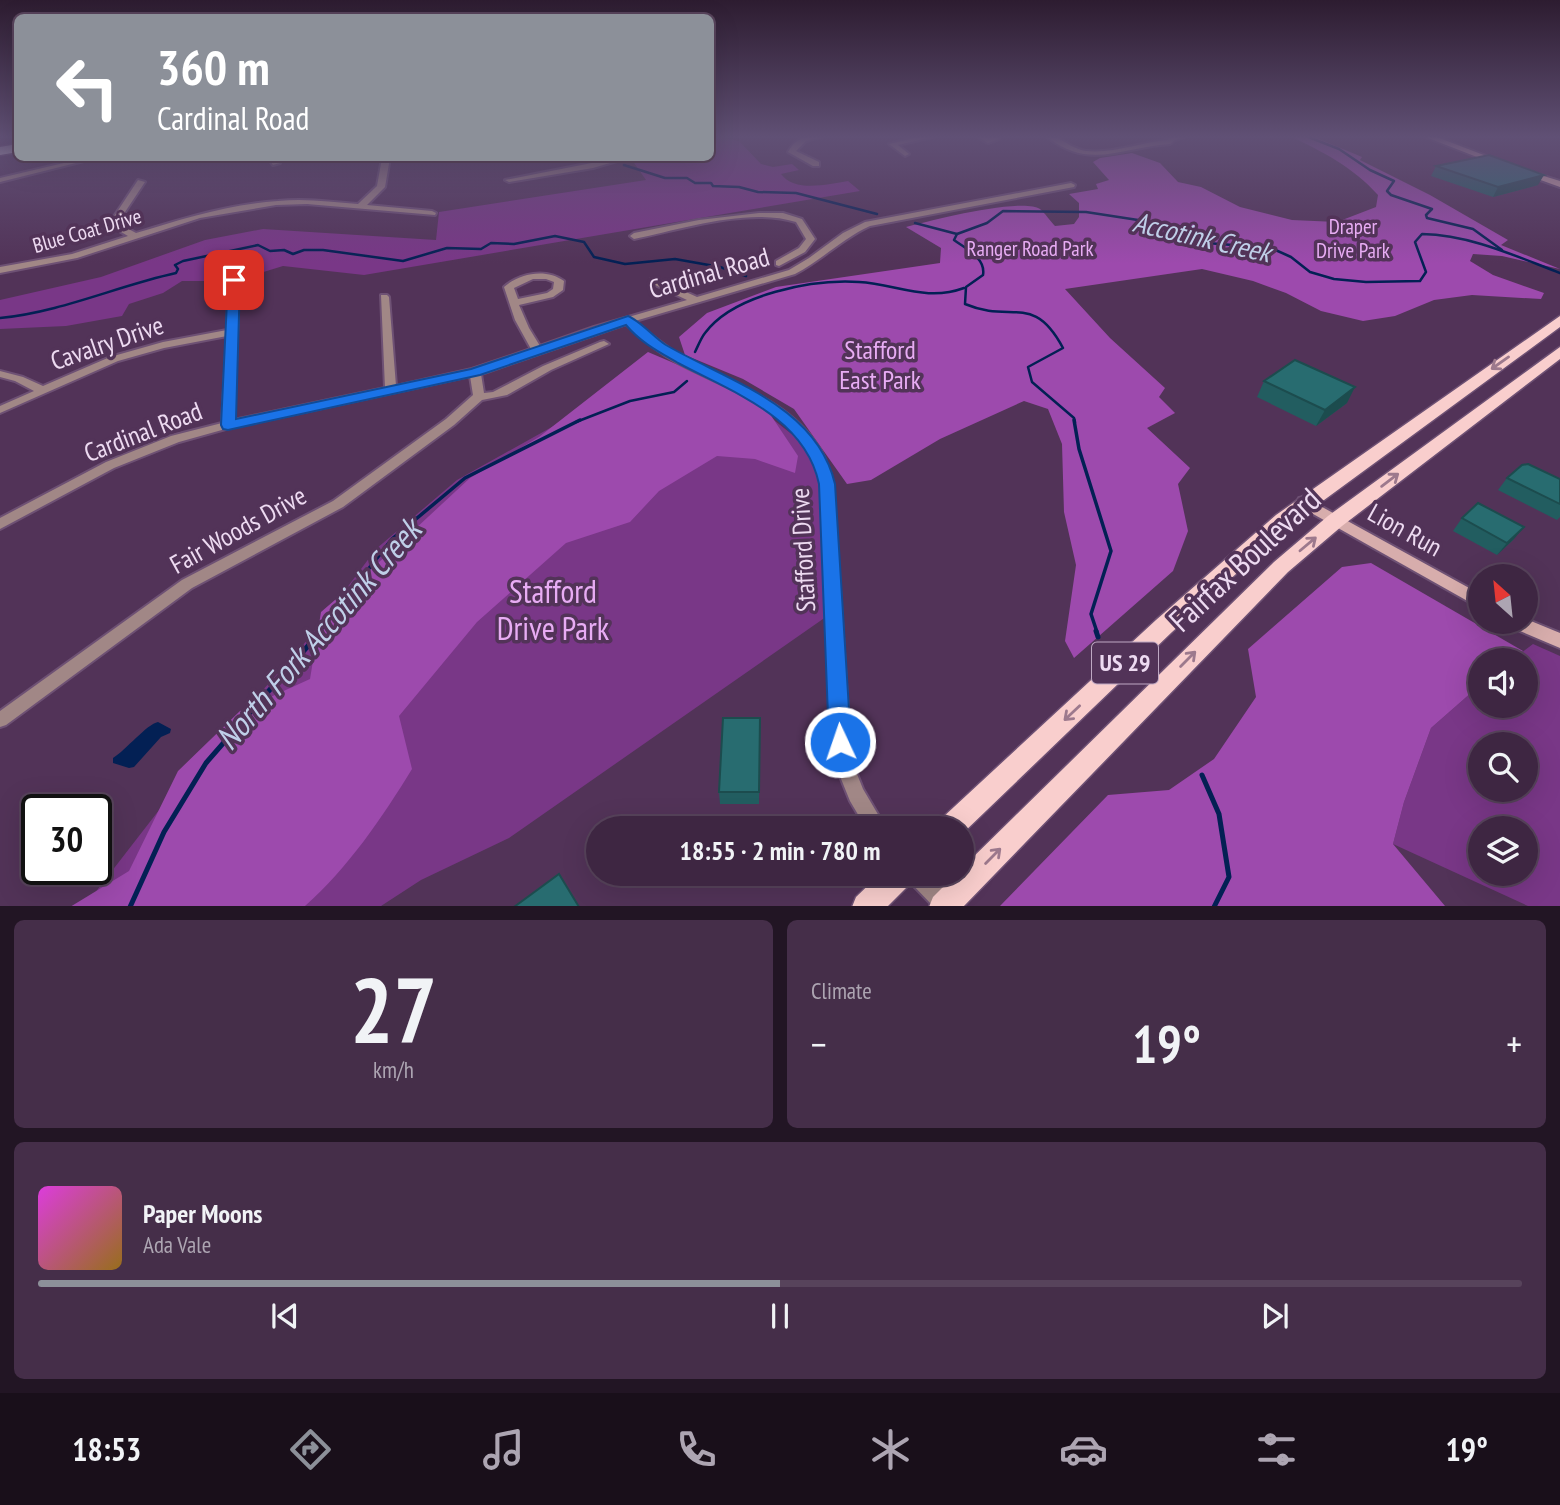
<!DOCTYPE html>
<meta charset="utf-8">
<style>
body{margin:0;font-family:"PT Sans Narrow",sans-serif;background:#452e49;color:#f1f3f6;height:100vh;display:flex;flex-direction:column;font-size:26px;white-space:nowrap}
*{box-sizing:border-box;margin:0}
p{font-size:23px;color:#ada5b2}
.icon{flex:none;width:38px;height:38px;fill:none;stroke:currentColor;stroke-width:2;stroke-linecap:round;stroke-linejoin:round}
.map{position:relative;height:906px;overflow:hidden}
.side{display:flex;flex-direction:column;gap:14px;padding:14px;background:#221524;flex:1}
.side>*{flex:none}
.guide{position:absolute;left:14px;top:14px;width:700px;height:147px;border-radius:10px;box-shadow:0 7px 28px #0002,0 0 0 2px #57435b;background:#8c9099;color:#fff;overflow:hidden}
.needle{width:46px;rotate:333deg}
.controls{position:absolute;left:1468px;top:564px;display:grid;gap:14px}
.controls a{display:grid;place-items:center;width:70px;height:70px;border-radius:50%;background:#3e2642;box-shadow:0 7px 28px #0002,0 0 0 2px #57435b;font-size:35px}
.speed{position:absolute;left:21px;top:794px;display:flex;gap:14px;font-size:35px;font-weight:700;text-align:center}
.speed>*{display:grid;place-content:center;width:91px;height:91px;border-radius:50%;background:#3e2642;box-shadow:0 7px 28px #0002,0 0 0 2px #57435b;line-height:1}
.speed .limit{border:4px solid #111;border-radius:10px;background:#fff;color:#111}
.pin{position:absolute;display:grid;place-items:center;width:60px;height:60px;color:#fff;margin:-30px;border-radius:14px;box-shadow:0 4px 10px #0006}
.me{position:absolute;width:77px;margin:-38px;rotate:357deg;stroke-linejoin:round;filter:drop-shadow(0 0 5px #0008)}
.turn{display:flex;align-items:center;gap:24px;height:147px;padding:0 28px;font-size:32px}
.turn .icon{width:91px;height:91px;stroke-width:2.5}
.turn b{display:block;font-size:49px;line-height:60px}
.big{font-size:52px;font-weight:600;line-height:1.1}
.side .tile{flex:1;display:flex;flex-direction:column;justify-content:center;gap:10px;min-width:0;padding:0 24px;border-radius:10px;background:#452e49}
.side .dial{align-items:center;gap:0}
.dial b{font-size:91px;line-height:1}
.song{display:flex;align-items:center;gap:21px}
.cover{width:84px;height:84px;border-radius:10px;background:linear-gradient(135deg,hsl(300 70% 55%),hsl(40 70% 35%))}
.played{height:7px;border-radius:4px;background:linear-gradient(90deg,#8c9099 50%,#57435b 50%)}
.keys{display:flex;justify-content:space-around;direction:ltr}
.heat{display:flex;justify-content:space-between;align-items:center;font-size:38px;direction:ltr}
.side .tiles{flex:1;display:grid;gap:14px;grid-template-columns:1fr 1fr}
.tile:last-child{grid-column:span 2}
.trip{position:absolute;left:586px;top:816px;width:388px;height:70px;border-radius:35px;background:#3e2642;box-shadow:0 7px 28px #0002,0 0 0 2px #57435b;font-weight:600;line-height:70px;text-align:center}
.dock{display:flex;height:112px;justify-content:space-around;align-items:center;background:#190f1a;color:#ada5b2}
.dock .icon{width:49px;height:49px}
.dock .selected{color:#8c9099}
.dock b{font-size:32px;color:#f1f3f6}
.map>svg:first-child{display:block}
</style>
<div class="map">
<svg width="1560" height="907" viewBox="0 0 1560 907">
<rect width="100%" height="100%" fill="#523358"/>
<g fill="#793787" fill-rule="evenodd">
<path d="M711 136 739 141 761 164 773 167 792 164 799 170 781 174C795 193 828 184 848 181L860 191 364 275 283 266 257 274 236 272 212 281H182L163 293 129 304 122 316 66 326 0 329V300L101 277 205 240 263 229 436 240 439 212 646 180 632 160 636 158H710Z"/>
<path d="M668 362 770 417 818 455 833 612 509 838 421 880 381 906 84 907 180 783 310 637 376 549 457 480Z"/>
<path d="M1533 644 1560 656V906H1528L1393 844 1404 802 1431 728 1480 685V705H1526V660H1512ZM1480 744H1526V789H1480ZM1480 828H1526V873H1480Z"/>
</g>
<g fill="#9d4aad">
<path d="M1290 136H1312L1362 157 1360 160 1430 195 1508 240 1501 245 1560 269 1502 256 1473 254 1470 261 1493 275 1544 293 1541 299 1472 295 1434 300 1395 316 1363 321 1321 311 1286 293 1253 281 1202 269 1065 289 1110 338 1165 388 1159 397 1175 413 1147 428 1190 468 1178 484 1188 531 1173 571 1074 658 1065 641 1076 565 1064 512 1062 444 1048 409 1024 401 940 439 871 480 847 484 794 409 743 379 685 355 679 337 707 313 776 287 940 263 941 248 906 227C929 221 1022 197 1040 209 1045 213 1050 221 1055 226L1074 224 1079 217V203L1069 194 1098 189 1096 184 1109 180 1093 162 1100 158 1132 153 1160 163 1178 182 1201 187 1240 207 1292 220 1337 222 1376 207 1378 195C1353 167 1323 152 1290 136Z"/>
<path d="M648 352 716 381 766 408 798 456 795 473 755 459 717 456 659 491 630 522 566 543 477 622 399 716 412 769C382 818 348 868 305 906L70 907 129 871 178 771 240 711 310 679 321 612 386 556 470 478 539 437Z"/>
<path d="M1371 563 1523 651 1512 660H1480V685L1431 728 1404 802 1393 844 1445 906H1000L1108 795 1169 790 1214 759 1256 697 1248 649 1342 567Z"/>
</g>
<path fill="#032054" d="M158 722 171 729 170 733 161 737 134 767 129 768 113 763V758C126 750 147 724 158 722Z"/>
<g fill="none" stroke-linecap="round" stroke-linejoin="round">
<g stroke="#032054" stroke-width="2.5">
<path d="M1306 136 1339 149 1370 170 1394 181 1387 191 1391 195 1432 209 1426 215 1427 218 1473 229 1502 250"/>
<path d="M624 165 665 178H687L695 183H711L713 186 739 187 758 192 796 193 877 214"/>
<path d="M915 223 957 234"/>
<path d="M0 318C61 312 117 286 176 273L178 269 175 265 183 261 258 245 270 251 284 250 293 254 304 250H323L403 261 447 248 481 249 491 243 514 244 555 236 584 242 594 257 625 264 675 259 720 267 746 276"/>
<path d="M695 352C698 346 701 338 705 333 734 294 813 279 859 282 896 284 926 302 964 288"/>
<path d="M576 422 630 401 674 392 687 381"/>
<path d="M1075 422 1074 418 1032 382 1028 367 1063 348C1033 292 1012 324 965 304L966 287 983 275C986 258 966 249 954 240L957 234 987 223 1003 211 1086 212 1138 220 1207 243 1271 248 1291 257 1310 272 1334 279 1366 282 1420 281 1426 272 1415 242 1422 234C1471 235 1515 256 1560 273"/>
</g>
<g stroke="#032054" stroke-width="3.5">
<path d="M1074 420 1079 449 1111 551 1091 614 1097 632"/>
<path d="M319 632 392 539 465 478 580 420"/>
</g>
<g stroke="#032054" stroke-width="5">
<path d="M1096 631 1098 637"/>
<path d="M1202 775 1219 814 1229 877 1214 907"/>
<path d="M130 907 164 832 206 763 321 631"/>
</g>
<defs>
<g id="street">
<path d="M824 136 806 141 796 151 819 162V166H813L788 152C797 136 808 136 824 136Z"/>
<path d="M923 136H936L898 145 909 154 905 156 889 144Z"/>
<path d="M976 136H984L989 139 987 136H995L999 139 988 143Z"/>
<path d="M1046 136C1061 136 1071 149 1086 151 1113 154 1141 142 1168 140L1173 136H1186L1175 140 1170 144C1122 147 1089 171 1046 136Z"/>
<path d="M85 158H96L0 182V178Z"/>
<path d="M268 158H275L280 163 273 165Z"/>
<path d="M382 158H390L385 187 367 205 432 211 436 213 435 215 307 204 276 205 200 218 77 258 0 273V267L72 254 128 236 116 229 113 218 138 180 145 182 121 218 123 226 136 233C182 219 229 204 278 201 305 198 331 202 358 204L377 186Z"/>
<path d="M617 158H627L593 168 509 182 505 180Z"/>
<path d="M1071 183 1075 185 1074 187 870 226C843 238 822 260 795 274L635 321C650 335 665 346 682 357 730 384 788 399 819 448 826 458 829 472 833 483L851 759 863 789 886 828H866L850 801 833 759 821 483C817 473 814 462 809 453 786 406 721 386 678 363 658 352 642 339 626 324L481 374 484 393 493 392 543 366 600 342 604 341 609 344 551 370 507 395 482 400 454 425 343 507 192 588 6 725 0 727V711L182 580 333 501 446 419 473 395 470 376 229 428 179 442 114 468 0 529V518L106 462 171 436 222 423 227 336 164 348 118 361 0 413V406L34 391 15 381 0 377V371L23 377 43 386 110 357 163 342 227 330 229 280 234 277 239 280 234 420 385 388 381 295H387L389 297 396 386 472 369 531 349 515 320 504 287C520 273 546 268 564 281L563 290 553 297 519 305 529 328 540 346 594 327 687 300 651 283V279H657L697 297 789 270 809 258 843 233 865 222ZM533 279H546L554 282 553 289 547 293 518 299 514 288Z"/>
<path d="M759 213H783L802 219 815 239 805 252 779 266 776 265V261L799 248 806 239 796 222C749 207 682 229 634 239L630 236 634 233 699 220Z"/>
<path d="M905 873H929L952 897 954 907H934L908 880Z"/>
</g>
<g id="secondary">
<path d="M1423 136H1434L1502 162 1495 164Z"/>
<path d="M1524 170 1560 181V187L1524 174Z"/>
<path d="M1304 497 1480 594V608L1299 506 1297 502 1299 498Z"/>
<path d="M1526 619 1560 633V648L1508 626 1506 621H1526Z"/>
</g>
<g id="primary">
<path d="M1560 316V327L1290 525 1172 632 962 834V828H937L941 819 1156 620 1276 515Z"/>
<path d="M1560 347V359L1342 526 1288 572 963 907H929L933 897 957 873H962V868L1274 562 1328 516Z"/>
<path d="M881 873H915L911 883 887 907H852L856 897Z"/>
</g>
<path id="highway" d="M18 144V152L0 155V147Z"/>
</defs>
<use href="#street" stroke="#6e5174" stroke-width="4"/>
<use href="#secondary" stroke="#6e5174" stroke-width="4"/>
<use href="#primary" stroke="#6e5174" stroke-width="3"/>
<use href="#highway" stroke="#6e5174" stroke-width="3"/>
<use href="#street" fill="#a18786" fill-rule="evenodd"/>
<use href="#secondary" fill="#d7adac" fill-rule="evenodd"/>
<use href="#primary" fill="#f9cecd" fill-rule="evenodd"/>
<use href="#highway" fill="#f8f8f8" fill-rule="evenodd"/>
</g>
<g fill="#225d60">
<path d="M1436 166 1538 185 1493 197 1431 176Z"/>
<path d="M1264 381 1347 403 1316 426 1257 397Z"/>
<path d="M1507 478 1560 479V517L1557 520 1498 490Z"/>
<path d="M1462 518 1514 539 1497 555 1453 531Z"/>
<path d="M760 718 759 804H720L719 792Z"/>
</g>
<g fill="#1c4c4e">
<path d="M1544 175 1538 185 1493 197 1498 187Z"/>
<path d="M1355 387 1347 403 1316 426 1325 410Z"/>
<path d="M1524 527 1514 539 1497 555 1507 543Z"/>
</g>
<g fill="#286c70" stroke="#1c4c4e" stroke-width="2">
<path d="M1489 155 1544 175 1498 187 1436 166Z"/>
<path d="M1295 360 1355 387 1325 410 1264 381Z"/>
<path d="M1528 464 1560 479V504L1507 478 1522 465Z"/>
<path d="M1478 503 1524 527 1507 543 1462 518Z"/>
<path d="M723 718H760L759 792H719Z"/>
<path d="M559 874 579 907H514Z"/>
</g>
<defs><path id="oneway-shaft" d="M-6 0H5M1.5-3L5.5 0L1.5 3" fill="none" stroke-width="1.6" stroke-linecap="round" stroke-linejoin="round" transform="scale(1.75)"/></defs>
<g stroke="#9d798d">
<use href="#oneway-shaft" transform="translate(1500 363) rotate(145)"/>
<use href="#oneway-shaft" transform="translate(1390 480) rotate(-37)"/>
<use href="#oneway-shaft" transform="translate(1308 544) rotate(-40)"/>
<use href="#oneway-shaft" transform="translate(1188 659) rotate(-45)"/>
<use href="#oneway-shaft" transform="translate(1072 713) rotate(137)"/>
<use href="#oneway-shaft" transform="translate(993 856) rotate(-45)"/>
</g>
<linearGradient id="sky" x2="0" y2="1"><stop stop-color="#2d1c30"/><stop offset="0.52" stop-color="#605075"/><stop offset="1" stop-color="#605075" stop-opacity="0"/></linearGradient>
<rect width="1560" height="263" fill="url(#sky)"/>
<path fill="#1a73e8" stroke="#114b97" stroke-width="2" d="M234 276 240 280 236 419 471 369 628 316C639 320 655 338 666 345 728 381 817 406 835 484L851 742 848 749 840 752 832 749 829 742 819 484C805 417 732 392 678 363 659 352 640 342 626 325L480 375 228 430 223 429 221 425 228 280Z"/>
<g text-anchor="middle" stroke-width="7" stroke-linejoin="round" paint-order="stroke">
<g font-size="21" fill="#e8acf4" stroke="#523358">
<text x="1353" y="234">Draper<tspan x="1353" dy="24">Drive Park</tspan></text>
<text x="1030" y="256">Ranger Road Park</text>
</g>
<g font-size="21" fill="#eddaf1" stroke="#523358">
<text transform="translate(87 231) rotate(-16)" y="7">Blue Coat Drive</text>
</g>
<rect fill="#523358" stroke="#bea8c3" stroke-width="2" x="1092" y="642.5" width="66" height="41" rx="5"/>
<g font-size="24" font-weight="bold" fill="#eddaf1">
<text x="1125" y="671">US 29</text>
</g>
<g font-size="26" fill="#eddaf1" stroke="#523358">
<text transform="translate(709 273) rotate(-16)" y="9">Cardinal Road</text>
<text transform="translate(107 343) rotate(-19)" y="9">Cavalry Drive</text>
<text transform="translate(143 432) rotate(-21)" y="9">Cardinal Road</text>
<text transform="translate(238 530) rotate(-29)" y="9">Fair Woods Drive</text>
<text transform="translate(1405 530) rotate(29)" y="9">Lion Run</text>
<text transform="translate(803 550) rotate(-93)" y="9">Stafford Drive</text>
</g>
<g font-size="26" fill="#e8acf4" stroke="#523358">
<text x="880" y="359">Stafford<tspan x="880" dy="30">East Park</tspan></text>
</g>
<g font-size="28" font-style="italic" fill="#bfcfe8" stroke="#523358">
<text transform="translate(1202 237) rotate(13)" y="10">Accotink Creek</text>
</g>
<g font-size="32" fill="#eddaf1" stroke="#523358">
<text transform="translate(1245 560) rotate(-43)" y="11">Fairfax Boulevard</text>
</g>
<g font-size="32" fill="#e8acf4" stroke="#523358">
<text x="553" y="603">Stafford<tspan x="553" dy="37">Drive Park</tspan></text>
</g>
<g font-size="33" font-style="italic" fill="#bfcfe8" stroke="#523358">
<text transform="translate(318 634) rotate(-49)" y="12">North Fork Accotink Creek</text>
</g>
</g>
</svg>
<div class="controls">
<a><svg class="needle" viewBox="-14 -14 28 28"><path d="M0-13l5 13h-10z" fill="#e53935"/><path d="M0 13l5-13h-10z" fill="#ada5b2"/></svg></a>
<a><svg class="icon" aria-label="sound" viewBox="0 0 24 24"><path d="M4 9h4l5-4v14l-5-4H4zM17 9q2 3 0 6"/></svg></a>
<a><svg class="icon" aria-label="search" viewBox="0 0 24 24"><circle cx="10" cy="10" r="6"/><path d="M15 15l6 6"/></svg></a>
<a><svg class="icon" aria-label="layers" viewBox="0 0 24 24"><path d="M12 4l9 5-9 5-9-5zM3 14l9 5 9-5"/></svg></a>
</div>
<div class="speed"><div class="limit">30</div></div>
<div class="pin" style="left:234px;top:280px;background:#d93025"><svg class="icon" aria-label="arrive" viewBox="0 0 24 24"><path d="M6 21V4h12l-3 4 3 4H6"/></svg></div>
<svg class="me" style="left:840px;top:742px" viewBox="-20 -20 40 40"><circle r="17" fill="#1a73e8" stroke="#fff" stroke-width="3"/><path d="M0-11L8 9 0 5-8 9z" fill="#fff"/></svg>
<div class="trip">18:55 · 2 min · 780 m</div>
<div class="guide">
<div class="turn"><svg class="icon" aria-label="left" viewBox="0 0 24 24"><path d="M17 20v-9H6M10 6l-5 5 5 5"/></svg><div><b>360 m</b>Cardinal Road</div></div>
</div>
</div>
<section class="side">
<div class="tiles">
<div class="tile dial"><b>27</b><p>km/h</p></div>
<div class="tile"><p>Climate</p>
<div class="heat"><a>−</a><b class="big">19°</b><a>+</a></div>
</div>
<div class="tile">
<div class="song"><i class="cover"></i><div><b>Paper Moons</b><p>Ada Vale</p></div></div>
<div class="played"></div>
<div class="keys"><svg class="icon" aria-label="previous" viewBox="0 0 24 24"><path d="M18 5L8 12l10 7zM5 5v14"/></svg><svg class="icon" aria-label="pause" viewBox="0 0 24 24"><path d="M8 5v14M16 5v14"/></svg><svg class="icon" aria-label="next" viewBox="0 0 24 24"><path d="M6 5l10 7-10 7zM19 5v14"/></svg></div>
</div>
</div>
</section>
<nav class="dock">
<b>18:53</b>
<svg class="icon selected" aria-label="directions" viewBox="0 0 24 24"><path d="M12 3l9 9-9 9-9-9zM9 14v-3h6M13 9l2 2-2 2"/></svg>
<svg class="icon" aria-label="music" viewBox="0 0 24 24"><path d="M9 18V5l10-2v13"/><circle cx="6" cy="18" r="3"/><circle cx="16" cy="16" r="3"/></svg>
<svg class="icon" aria-label="phone" viewBox="0 0 24 24"><path d="M5 4h4l2 5-3 2q2 4 5 5l2-3 5 2v4C11 20 4 13 5 4z"/></svg>
<svg class="icon" aria-label="climate" viewBox="0 0 24 24"><path d="M12 3v18M4 7l16 10M4 17L20 7"/></svg>
<svg class="icon" aria-label="car" viewBox="0 0 24 24"><path d="M5 17H2v-5l4-1 3-4h7l3 4 3 1v5h-3M9 17h6M6 11h13"/><circle cx="7" cy="17" r="2"/><circle cx="17" cy="17" r="2"/></svg>
<svg class="icon" aria-label="filters" viewBox="0 0 24 24"><path d="M4 7h16M4 17h16"/><circle cx="9" cy="7" r="2"/><circle cx="15" cy="17" r="2"/></svg>
<b>19°</b>
</nav>
